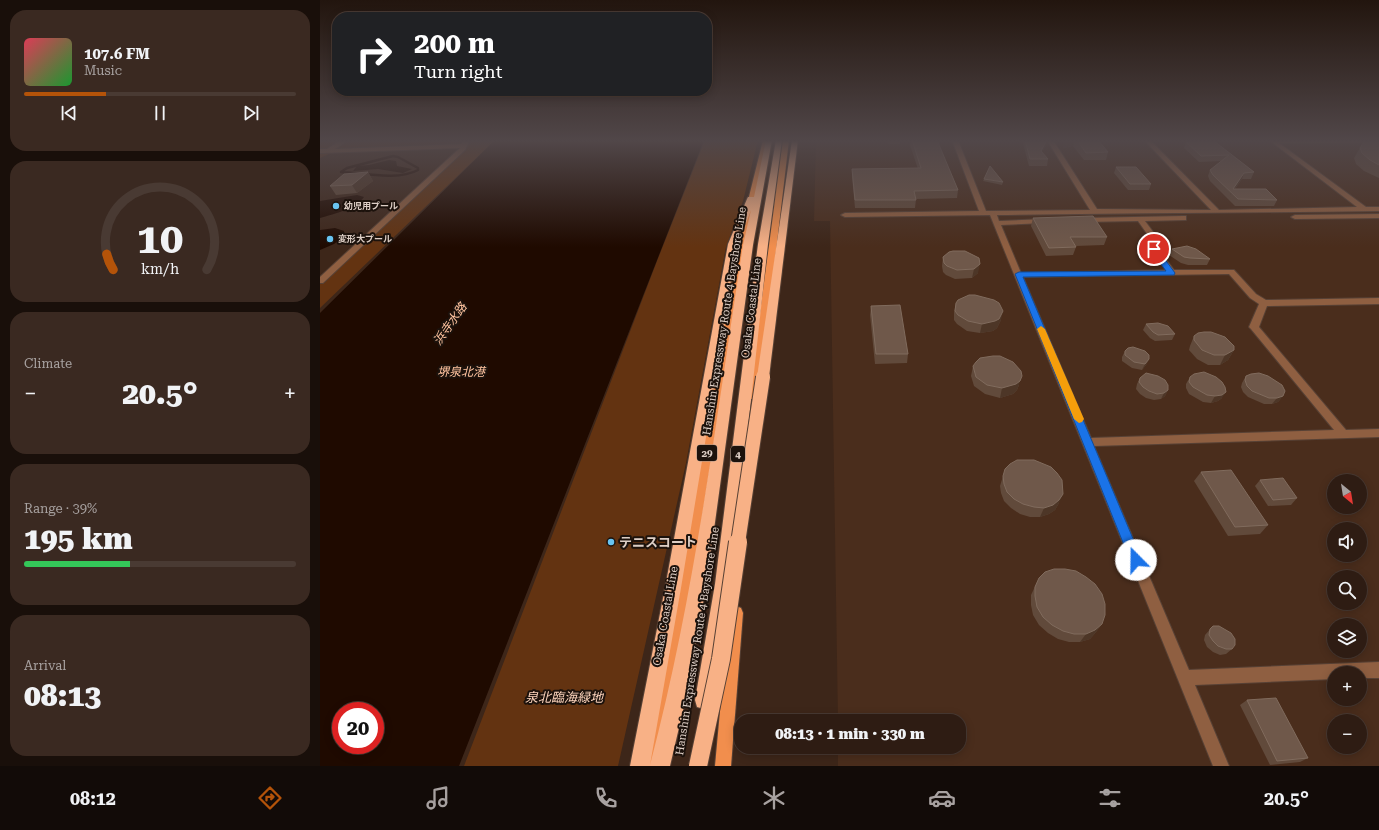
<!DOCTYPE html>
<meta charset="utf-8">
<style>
body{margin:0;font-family:"Roboto Serif","Noto Sans JP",serif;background:#3a2921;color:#f1f3f6;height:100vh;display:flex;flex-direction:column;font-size:15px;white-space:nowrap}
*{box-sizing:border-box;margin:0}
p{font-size:13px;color:#a7a1a0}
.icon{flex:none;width:22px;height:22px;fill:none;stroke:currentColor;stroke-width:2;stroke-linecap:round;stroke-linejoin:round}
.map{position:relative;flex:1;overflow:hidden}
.panel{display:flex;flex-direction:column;gap:10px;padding:10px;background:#190f0a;width:320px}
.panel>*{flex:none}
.top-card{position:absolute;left:12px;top:12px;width:380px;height:84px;border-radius:16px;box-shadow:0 2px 10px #0003,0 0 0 1px #493a33;background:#202124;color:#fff;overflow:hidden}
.needle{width:26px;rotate:150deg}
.fabs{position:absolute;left:1007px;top:474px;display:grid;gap:8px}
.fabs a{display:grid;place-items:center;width:40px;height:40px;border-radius:50%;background:#2e1c13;box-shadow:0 2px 10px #0003,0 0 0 1px #493a33;font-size:20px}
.speed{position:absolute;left:12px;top:702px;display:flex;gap:8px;font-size:20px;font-weight:700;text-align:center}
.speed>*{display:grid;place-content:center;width:52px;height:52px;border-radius:50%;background:#2e1c13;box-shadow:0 2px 10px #0003,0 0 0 1px #493a33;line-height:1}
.speed .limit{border:6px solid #d22;background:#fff;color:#111}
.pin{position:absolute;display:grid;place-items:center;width:34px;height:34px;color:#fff;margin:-17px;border:2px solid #fff;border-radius:50%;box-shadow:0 1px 4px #0007}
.me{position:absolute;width:44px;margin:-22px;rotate:338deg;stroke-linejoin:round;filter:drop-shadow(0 0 3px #0008)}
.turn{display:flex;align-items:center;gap:14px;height:84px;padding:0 16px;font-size:18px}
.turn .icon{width:52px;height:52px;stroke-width:2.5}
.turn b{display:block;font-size:28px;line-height:34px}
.big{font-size:30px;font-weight:800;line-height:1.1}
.panel .widget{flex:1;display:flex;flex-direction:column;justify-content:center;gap:6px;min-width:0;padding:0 14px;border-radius:16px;background:#3a2921}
.panel .dial{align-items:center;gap:0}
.dial svg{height:104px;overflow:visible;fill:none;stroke:#493a33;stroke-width:7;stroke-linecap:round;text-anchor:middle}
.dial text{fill:#f1f3f6;stroke:none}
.song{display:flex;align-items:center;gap:12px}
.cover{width:48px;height:48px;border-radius:6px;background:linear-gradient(135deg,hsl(350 70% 55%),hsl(130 70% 35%))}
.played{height:4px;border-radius:2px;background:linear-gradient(90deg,#b45309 30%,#493a33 30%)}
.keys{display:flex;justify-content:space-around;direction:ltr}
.heat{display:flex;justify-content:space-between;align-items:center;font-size:22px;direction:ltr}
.charge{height:6px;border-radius:3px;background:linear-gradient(90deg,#34c759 39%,#493a33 0)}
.trip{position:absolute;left:414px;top:714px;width:232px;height:40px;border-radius:16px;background:#2e1c13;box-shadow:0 2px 10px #0003,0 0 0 1px #493a33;font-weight:800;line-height:40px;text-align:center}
.tab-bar{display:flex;height:64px;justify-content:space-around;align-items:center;background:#120b08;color:#a7a1a0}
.tab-bar .icon{width:28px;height:28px}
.tab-bar .active{color:#b45309}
.tab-bar b{font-size:18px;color:#f1f3f6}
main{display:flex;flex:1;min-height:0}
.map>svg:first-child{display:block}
</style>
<main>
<section class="panel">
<div class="widget">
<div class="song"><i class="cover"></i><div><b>107.6 FM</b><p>Music</p></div></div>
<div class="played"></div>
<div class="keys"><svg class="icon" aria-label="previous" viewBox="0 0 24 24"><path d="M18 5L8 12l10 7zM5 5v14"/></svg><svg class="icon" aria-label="pause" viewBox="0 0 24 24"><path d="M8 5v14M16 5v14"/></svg><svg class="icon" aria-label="next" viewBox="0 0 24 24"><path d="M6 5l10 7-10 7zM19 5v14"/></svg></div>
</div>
<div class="widget dial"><svg viewBox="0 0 100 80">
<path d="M14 69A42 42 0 1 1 86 69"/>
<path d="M14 69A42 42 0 0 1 9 57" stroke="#b45309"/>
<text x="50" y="56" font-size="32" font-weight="700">10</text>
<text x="50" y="72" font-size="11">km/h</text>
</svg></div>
<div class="widget"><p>Climate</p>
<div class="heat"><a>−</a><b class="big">20.5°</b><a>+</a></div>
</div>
<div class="widget"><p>Range · 39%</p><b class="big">195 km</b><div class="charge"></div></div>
<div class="widget"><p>Arrival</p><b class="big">08:13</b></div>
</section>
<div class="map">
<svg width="1059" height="766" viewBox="0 0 1059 766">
<rect width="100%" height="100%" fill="#3d2619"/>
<path fill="#4a2d1c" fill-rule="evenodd" d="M496 140H1059V766H518V747H639V721H518L510 221H494ZM1014 481H1040V507H1014ZM1014 529H1040V555H1014ZM1014 577H1040V603H1014ZM1014 625H1040V651H1014ZM1014 673H1040V699H1014ZM1014 721H1040V747H1014Z"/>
<g fill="#633311">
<path d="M0 140H175L0 308V281L143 149 139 148 26 150 11 153 0 158Z"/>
<path d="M385 140H438L423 201 406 247 366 463 298 766H144L337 261Z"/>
</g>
<g fill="#1f0a00" fill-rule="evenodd">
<path d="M175 140H384L139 766H0V313ZM21 711H55V745H21Z"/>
<path d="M69 160 76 161 77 166 92 169 83 173 58 169 33 171 37 166 49 165Z"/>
<path d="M37 195 44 197C35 209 14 214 0 218V201Z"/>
<path d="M15 228 24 231V236L14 244 0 250V230Z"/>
</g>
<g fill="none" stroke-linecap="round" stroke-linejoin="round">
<path stroke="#1f0a00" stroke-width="2.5" d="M73 156 78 157 98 168V170C78 181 43 173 21 172L27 168Z"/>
<defs>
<g id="minor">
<path d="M21 140H29L15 149 141 144 144 140H150L145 150 3 283H0V277L140 148 0 153V149H7Z"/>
<path d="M632 140H638L666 211 770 210 727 140H733L777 209 891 210 824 140H830L899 210 1037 207 949 140H1059V142L959 143 1046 207H1059V211C932 213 804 213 677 215L679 221 725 219 729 221 725 223 681 225 701 273 846 270 830 249 835 245 818 221 763 222 759 220 763 218 863 216H866V220L825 221 843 245 838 249 854 270H914L936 294 946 300 1059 298V304L947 306 939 327 1026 430 1059 429V437L774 446 869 670 1059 662V678H1040V673H1014V679L875 685 909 766H893L670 215 525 217 521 215 525 213 659 211ZM909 274 930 298 939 304 929 327 931 329 1014 430 771 438 703 277Z"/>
<path d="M1059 214V218L975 219 971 217 975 215Z"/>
</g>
<g id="major">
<path d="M443 140H449L425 245 371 588 340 766H324L357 588 417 245Z"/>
<path d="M463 140H469L439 396 438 399H430L429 396Z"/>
<path d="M416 606 421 608 423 613 411 766H395L409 613 411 608Z"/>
</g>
<g id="highway">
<path d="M446 140H452L433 245 386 588 365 702 350 766H310L345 588 408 244 427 199 428 197H434ZM431 210 423 245C396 419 375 595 330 765L361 588 418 244Z"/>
<path d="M456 140H462L448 244 411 584 393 700 391 707 384 709 377 707 375 700 395 584 438 244Z"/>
<path d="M472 140H478L449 377 447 380H439L437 377Z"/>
</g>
</defs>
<use href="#minor" stroke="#574135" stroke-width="2"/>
<use href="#major" stroke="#574135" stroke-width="2"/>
<use href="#highway" stroke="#574135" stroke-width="2"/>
<use href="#minor" fill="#8f5f41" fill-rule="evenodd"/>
<use href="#major" fill="#f18e4d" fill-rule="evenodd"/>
<use href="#highway" fill="#f8b186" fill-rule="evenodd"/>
<defs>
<path id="highway-bridge-far1" d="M418 543 443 377"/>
<path id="highway-bridge" d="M378 766 401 659 418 542"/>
</defs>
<use href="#highway-bridge-far1" stroke="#574135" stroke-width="16" stroke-linecap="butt"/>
<use href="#highway-bridge" stroke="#574135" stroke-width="20" stroke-linecap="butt"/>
<use href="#highway-bridge-far1" stroke="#f8b186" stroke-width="14"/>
<use href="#highway-bridge" stroke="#f8b186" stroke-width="18"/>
</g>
<g fill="#614a3b">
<path d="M567 140H580V144H568Z"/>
<path d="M591 140H617L638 190 637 198 596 199 595 208H535L532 177V169H598L590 145Z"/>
<path d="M702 140H727L726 146 722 152 728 159 727 166H709Z"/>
<path d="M746 140H778L788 152 786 160H764L753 146 743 148Z"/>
<path d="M840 140H867L841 141Z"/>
<path d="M1059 140V178L1044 171 1036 164 1034 158 1040 148Z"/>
<path d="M894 141 934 172 931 179H922L915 189 957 200 954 206H915L890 181 888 176 890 170 901 161 879 162 864 148 866 142Z"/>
<path d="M796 167 831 184 829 190H808L794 173Z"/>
<path d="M48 172 53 181 37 193 16 195 10 186Z"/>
<path d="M664 179 683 182 682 185 663 181Z"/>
<path d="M713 218 787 237 784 245 755 246 756 247 753 255 726 256 711 226Z"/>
<path d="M852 249 890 259 887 265H868L861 263 849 255Z"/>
<path d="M633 251 658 273 652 278 635 279 626 275 623 272 622 266 623 257Z"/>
<path d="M636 303 681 320 677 328 673 331 660 333 647 331 637 324 634 320V312Z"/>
<path d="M551 306 588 354 587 363 555 364 550 315Z"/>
<path d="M826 324 855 334 852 340 835 341 830 338 823 330Z"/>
<path d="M874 336 914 350 908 360 900 365H888L877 359 869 350 870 346Z"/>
<path d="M805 351 829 359 826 365 822 370 812 368 802 361V357Z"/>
<path d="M653 366 699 385 697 390 693 394 680 398 665 394 654 386 651 376Z"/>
<path d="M926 376 963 396 958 402 952 404H944L928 397 923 392 921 387 922 383Z"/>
<path d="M870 377 902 398 898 401 891 403 883 402 869 394 866 388V384Z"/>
<path d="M820 378 848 390 845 396 841 399 834 400 826 398 820 394 816 389 817 384Z"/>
<path d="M881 472 948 525 940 534 908 536 874 481Z"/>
<path d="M683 476 739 503 735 510 729 514 720 517H710L700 514 691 508 684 501 681 493 680 486Z"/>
<path d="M940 480 977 498 971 505 948 506 935 486Z"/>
<path d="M719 578 782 624 776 632 770 639 760 642H749L738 639 728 633 719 625 713 615 711 605V595Z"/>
<path d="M893 626 912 649 906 654 900 655 893 652 887 647 884 640 885 635Z"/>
<path d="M927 700 988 758 980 762 950 765 920 705Z"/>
</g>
<g fill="#4d3627">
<path d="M727 140 726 146 719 157 721 151Z"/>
<path d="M749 140H755L753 146 743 148 745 141Z"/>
<path d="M48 172 53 181 37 193 32 185Z"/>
<path d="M924 173 922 179 910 195 913 189Z"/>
<path d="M660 264 658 273 652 278 654 269Z"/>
<path d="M683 311 681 320 677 328 673 331 660 333 662 324Z"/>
<path d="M914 350 908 360 900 365 905 355Z"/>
<path d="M829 359 826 365 822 370 825 364Z"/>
<path d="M702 376 697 390 693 394 680 398 682 388Z"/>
<path d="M848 390 845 396 841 399 844 393Z"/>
<path d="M906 392 902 398 898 401 891 403 895 396Z"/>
<path d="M963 396 958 402 952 404 957 398Z"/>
<path d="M743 494 739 503 735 510 729 514 720 517 724 508Z"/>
<path d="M782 624 776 632 770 639 760 642 766 634Z"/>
</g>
<g fill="#6f584a" stroke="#806b5d">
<path d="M592 140H617L638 190 594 191 596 200H535L532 169 601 168Z"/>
<path d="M705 140H727L721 151 728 159H710Z"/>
<path d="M757 140H778L788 152 766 153Z"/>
<path d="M1051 140H1059V165L1050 160 1042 153 1040 148 1043 143Z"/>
<path d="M894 141 934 172 924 173 913 189H946L957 200 918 199 893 175 890 170 909 155 881 156 866 142Z"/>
<path d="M670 166 683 182 664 179Z"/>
<path d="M796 167H816L831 184H810Z"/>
<path d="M48 172 32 185 10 186 24 174Z"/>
<path d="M773 216 787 237H750L756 247 729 248 713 218Z"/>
<path d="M867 246 876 249 890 259 870 258 864 257 852 249Z"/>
<path d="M633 251H645L659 258 660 264 654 269 637 270 627 266 624 263 623 257 629 252Z"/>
<path d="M649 295H655L674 300 679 303 683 311 679 319 675 321 662 324 648 321 638 315 635 311 636 303 638 300Z"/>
<path d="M580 305 588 354H556L551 306Z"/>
<path d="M838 323 848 326 855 334 838 335 833 332 826 324Z"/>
<path d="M884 332H891L905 337 914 346V350L905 355H894L882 350 874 340V336L878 333Z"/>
<path d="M813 347 825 351 829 355V359L825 364 814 362 805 355V351L808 348Z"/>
<path d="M673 356H680L693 362 701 371 702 376 700 381 696 384 682 388 667 385 656 377 653 366 656 362 660 358Z"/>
<path d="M884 372 896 377 902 382 905 387 906 392 902 395 895 396 887 395 873 387 869 382 870 377 874 374Z"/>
<path d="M826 373 838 376 845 380 848 385V390L844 393 837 394 829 391 823 387 819 382 820 378Z"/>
<path d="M939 373 948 376 962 385 965 391 963 396 957 398H949L932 391 927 386 925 380 926 376 931 374Z"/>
<path d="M697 460H714L731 467 737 473 742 480 743 494 739 500 733 505 724 508 714 507 703 504 694 499 687 492 684 484 683 476 685 469 690 464Z"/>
<path d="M911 470 948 525 915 527 881 472Z"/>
<path d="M963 478 977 498 953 500 940 480Z"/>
<path d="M734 569H745L756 571 766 577 775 584 782 594 785 604V615L782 624 775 630 766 634H754L743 631 732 625 723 617 717 607 715 596V587L719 578 725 572Z"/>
<path d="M893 626H899L911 633 915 639V645L912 649H906L898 646 893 641 889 635 890 629Z"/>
<path d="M956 698 988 758 957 761 927 700Z"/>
</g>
<linearGradient id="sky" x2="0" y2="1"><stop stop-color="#22150e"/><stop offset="0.57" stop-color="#514749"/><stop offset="1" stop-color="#514749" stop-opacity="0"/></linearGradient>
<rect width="1059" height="247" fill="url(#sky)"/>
<path fill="#1a73e8" stroke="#114b97" d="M831 247H836L855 273 854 275 703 277 822 560 821 564 816 565 812 564 810 560 695 274 699 272 846 271 830 249Z"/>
<path fill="#f59e0b" d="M721 326 725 329 764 419 762 422 759 423 754 419 717 329Z"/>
<g fill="#69c4f1" stroke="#1c120c" stroke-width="1.5">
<circle cx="16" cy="206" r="4"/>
<circle cx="10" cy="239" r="4"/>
<circle cx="291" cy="542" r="4"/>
</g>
<g text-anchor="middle" stroke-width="4" stroke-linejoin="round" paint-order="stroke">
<g font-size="9" font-weight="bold" fill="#ddcec5" stroke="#1c120c" text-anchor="start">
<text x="24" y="209">幼児用プール</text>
<text x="18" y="242">変形大プール</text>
</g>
<g fill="#1c120c" stroke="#a3968e" stroke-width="1">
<rect x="377" y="445" width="20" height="16" rx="3"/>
<rect x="411" y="446" width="14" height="16" rx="3"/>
</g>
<g font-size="10" font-weight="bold" fill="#ddcec5">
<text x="387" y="457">29</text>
<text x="418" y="458">4</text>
</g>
<g font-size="11" fill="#ddcec5" stroke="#1c120c">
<text transform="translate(431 308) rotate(-83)" y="4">Osaka Coastal Line</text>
<text transform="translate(404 321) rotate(-81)" y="4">Hanshin Expressway Route 4 Bayshore Line</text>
<text transform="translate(345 616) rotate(-80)" y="4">Osaka Coastal Line</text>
<text transform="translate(377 641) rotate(-81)" y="4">Hanshin Expressway Route 4 Bayshore Line</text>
</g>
<g font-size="12" font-style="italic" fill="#ffc39f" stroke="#1c120c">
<text transform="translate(130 324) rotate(-55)" y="4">浜寺水路</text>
<text x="141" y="376">堺泉北港</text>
</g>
<g font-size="13" font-weight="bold" fill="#ddcec5" stroke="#1c120c" text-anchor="start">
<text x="299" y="547">テニスコート</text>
</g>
<g font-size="13" font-style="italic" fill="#fdd4bd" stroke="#1c120c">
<text x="244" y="702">泉北臨海緑地</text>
</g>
</g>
</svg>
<div class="fabs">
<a><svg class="needle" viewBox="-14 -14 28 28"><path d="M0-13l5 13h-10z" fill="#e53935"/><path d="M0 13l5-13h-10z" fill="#a7a1a0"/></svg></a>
<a><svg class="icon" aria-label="sound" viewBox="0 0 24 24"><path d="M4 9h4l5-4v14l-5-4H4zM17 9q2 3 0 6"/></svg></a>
<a><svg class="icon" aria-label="search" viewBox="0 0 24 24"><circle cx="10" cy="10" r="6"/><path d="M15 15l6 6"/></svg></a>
<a><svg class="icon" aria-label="layers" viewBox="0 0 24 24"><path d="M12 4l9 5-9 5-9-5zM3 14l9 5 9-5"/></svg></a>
<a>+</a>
<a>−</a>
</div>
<div class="speed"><div class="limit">20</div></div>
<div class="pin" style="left:834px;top:249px;background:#d93025"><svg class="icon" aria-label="arrive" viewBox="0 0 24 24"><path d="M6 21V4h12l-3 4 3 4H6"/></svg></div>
<svg class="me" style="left:816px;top:560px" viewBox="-20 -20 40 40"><circle r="19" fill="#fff"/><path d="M0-13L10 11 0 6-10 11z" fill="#1a73e8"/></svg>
<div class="trip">08:13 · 1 min · 330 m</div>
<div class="top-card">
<div class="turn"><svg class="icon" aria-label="right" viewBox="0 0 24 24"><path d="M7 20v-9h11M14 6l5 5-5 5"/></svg><div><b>200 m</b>Turn right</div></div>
</div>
</div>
</main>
<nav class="tab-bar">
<b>08:12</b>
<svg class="icon active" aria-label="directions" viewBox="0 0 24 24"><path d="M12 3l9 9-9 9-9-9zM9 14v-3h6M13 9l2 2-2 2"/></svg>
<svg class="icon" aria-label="music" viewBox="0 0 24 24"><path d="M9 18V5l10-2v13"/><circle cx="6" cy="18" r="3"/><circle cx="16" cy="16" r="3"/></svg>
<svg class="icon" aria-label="phone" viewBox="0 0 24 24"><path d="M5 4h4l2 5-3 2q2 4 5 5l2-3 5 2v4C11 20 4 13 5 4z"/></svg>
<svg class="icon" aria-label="climate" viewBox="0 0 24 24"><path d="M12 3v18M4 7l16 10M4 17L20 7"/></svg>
<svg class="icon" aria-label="car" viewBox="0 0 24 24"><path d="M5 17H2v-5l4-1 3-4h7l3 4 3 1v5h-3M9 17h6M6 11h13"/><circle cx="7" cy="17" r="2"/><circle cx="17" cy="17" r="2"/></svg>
<svg class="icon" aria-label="filters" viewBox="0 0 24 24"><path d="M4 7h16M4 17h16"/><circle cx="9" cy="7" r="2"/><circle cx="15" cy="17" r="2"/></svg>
<b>20.5°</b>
</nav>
